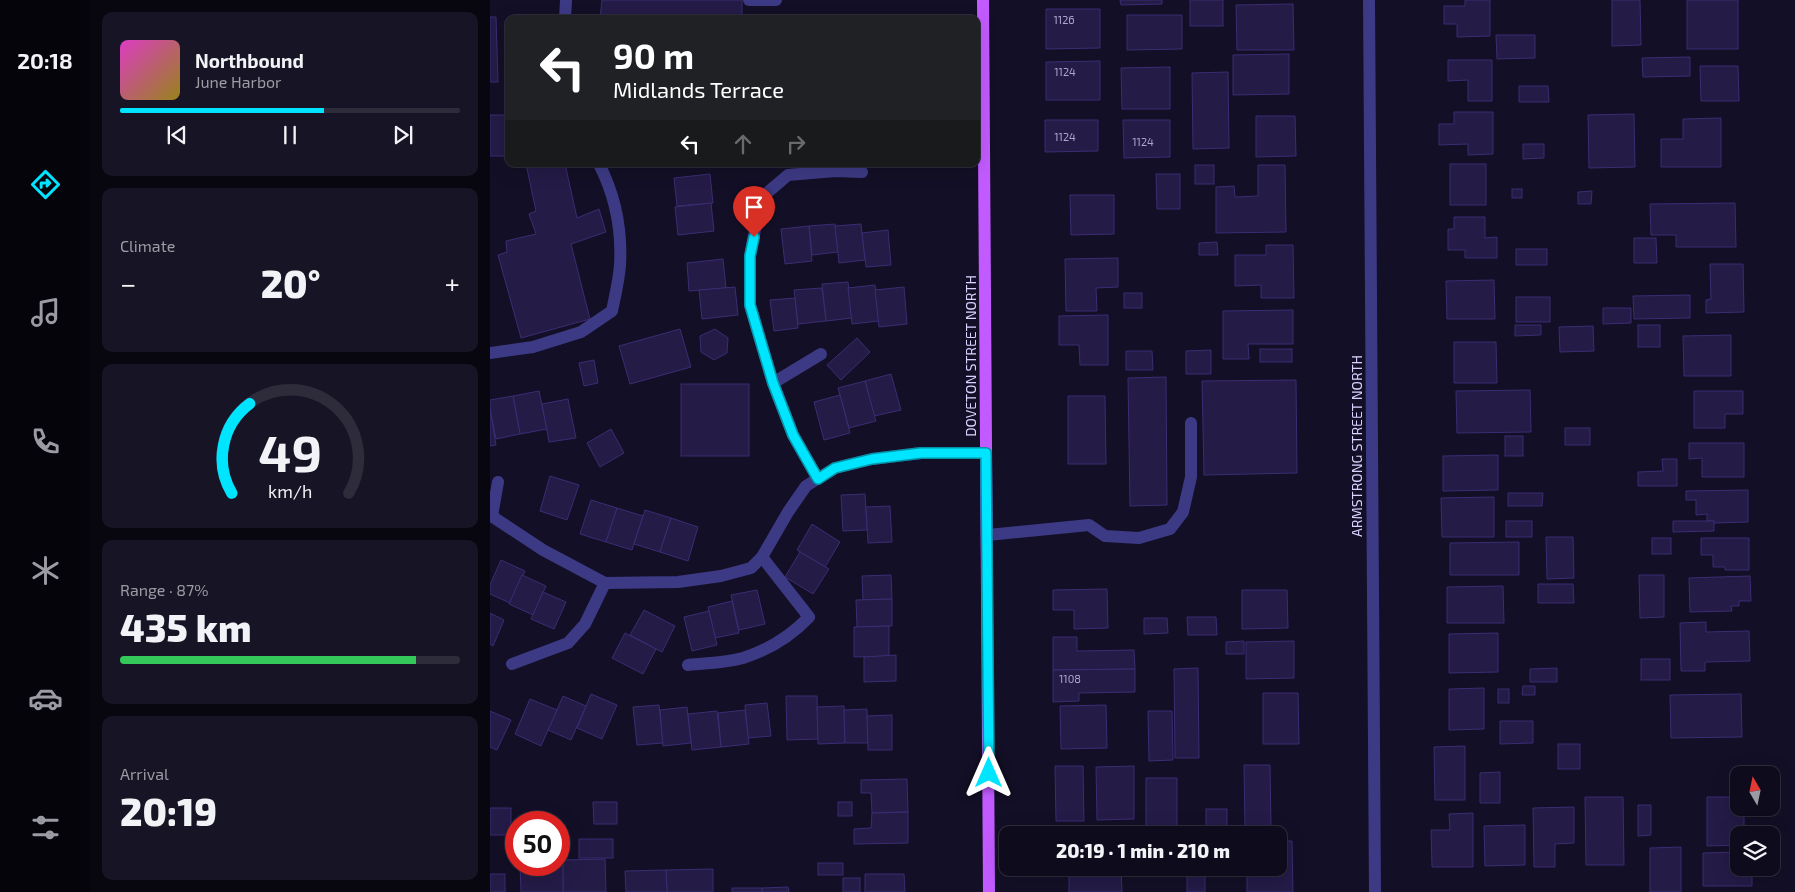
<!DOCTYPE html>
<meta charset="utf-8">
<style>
body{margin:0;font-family:"Exo 2",sans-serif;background:#171425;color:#f1f3f6;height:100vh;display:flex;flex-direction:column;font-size:19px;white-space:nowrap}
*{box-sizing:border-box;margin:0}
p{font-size:16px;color:#9b9ba3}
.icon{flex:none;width:28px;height:28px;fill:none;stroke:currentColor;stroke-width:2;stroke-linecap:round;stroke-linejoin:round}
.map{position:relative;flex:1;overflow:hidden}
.side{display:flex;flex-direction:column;gap:12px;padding:12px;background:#08060f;width:400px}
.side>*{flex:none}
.top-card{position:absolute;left:15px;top:15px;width:475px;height:152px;border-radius:10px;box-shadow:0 5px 20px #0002,0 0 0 1px #2e2b3b;background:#202124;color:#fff;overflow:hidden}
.needle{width:32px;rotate:351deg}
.controls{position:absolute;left:1240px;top:766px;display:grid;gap:10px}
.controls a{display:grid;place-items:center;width:50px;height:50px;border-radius:10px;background:#0e0b1c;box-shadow:0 5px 20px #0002,0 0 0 1px #2e2b3b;font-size:25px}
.speed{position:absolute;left:15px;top:811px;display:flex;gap:10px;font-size:25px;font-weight:700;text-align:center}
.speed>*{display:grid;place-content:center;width:65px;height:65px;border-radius:50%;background:#0e0b1c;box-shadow:0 5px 20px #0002,0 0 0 1px #2e2b3b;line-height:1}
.speed .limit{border:8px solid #d22;background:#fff;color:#111}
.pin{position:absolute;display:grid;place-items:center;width:42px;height:42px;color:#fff;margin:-51px -21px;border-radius:50% 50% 50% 0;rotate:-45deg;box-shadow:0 0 5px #0007}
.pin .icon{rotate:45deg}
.me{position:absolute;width:55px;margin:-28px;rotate:0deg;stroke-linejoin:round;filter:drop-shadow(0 0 4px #0008)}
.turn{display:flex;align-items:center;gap:18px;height:105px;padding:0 25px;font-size:22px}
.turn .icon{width:65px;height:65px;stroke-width:2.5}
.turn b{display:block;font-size:35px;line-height:42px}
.lanes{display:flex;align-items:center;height:48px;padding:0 25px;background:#0003;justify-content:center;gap:25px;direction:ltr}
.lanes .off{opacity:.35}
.big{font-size:38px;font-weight:800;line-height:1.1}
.side .tile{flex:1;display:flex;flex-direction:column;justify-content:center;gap:8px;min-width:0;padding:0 18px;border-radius:10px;background:#171425}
.side .dial{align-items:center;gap:0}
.dial svg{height:130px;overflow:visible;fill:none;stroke:#2e2b3b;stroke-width:7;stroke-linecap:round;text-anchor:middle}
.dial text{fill:#f1f3f6;stroke:none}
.song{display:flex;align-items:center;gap:15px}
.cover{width:60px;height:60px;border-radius:8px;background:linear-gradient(135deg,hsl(310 70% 55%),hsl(50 70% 35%))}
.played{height:5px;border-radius:2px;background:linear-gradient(90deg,#00e5ff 60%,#2e2b3b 60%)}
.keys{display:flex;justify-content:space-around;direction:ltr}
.heat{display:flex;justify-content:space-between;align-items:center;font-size:28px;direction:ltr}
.charge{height:8px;border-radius:4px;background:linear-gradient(90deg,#34c759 87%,#2e2b3b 0)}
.trip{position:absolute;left:509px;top:826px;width:288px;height:50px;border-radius:10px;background:#0e0b1c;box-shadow:0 5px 20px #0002,0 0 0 1px #2e2b3b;font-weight:800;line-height:50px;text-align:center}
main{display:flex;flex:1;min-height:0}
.menu{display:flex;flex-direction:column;width:90px;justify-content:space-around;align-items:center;background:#06040b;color:#9b9ba3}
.menu .icon{width:35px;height:35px}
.menu .active{color:#00e5ff}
.menu b{font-size:22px;color:#f1f3f6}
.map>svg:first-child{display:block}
</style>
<main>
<nav class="menu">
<b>20:18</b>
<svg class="icon active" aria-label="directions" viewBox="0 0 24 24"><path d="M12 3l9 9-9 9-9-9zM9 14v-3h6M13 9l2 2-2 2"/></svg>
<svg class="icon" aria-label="music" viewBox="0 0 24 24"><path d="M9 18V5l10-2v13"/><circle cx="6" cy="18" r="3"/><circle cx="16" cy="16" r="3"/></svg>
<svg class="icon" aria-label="phone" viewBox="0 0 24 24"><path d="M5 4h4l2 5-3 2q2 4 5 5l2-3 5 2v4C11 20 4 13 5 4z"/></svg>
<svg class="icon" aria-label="climate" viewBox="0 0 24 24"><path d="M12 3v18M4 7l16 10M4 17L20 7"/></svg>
<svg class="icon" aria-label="car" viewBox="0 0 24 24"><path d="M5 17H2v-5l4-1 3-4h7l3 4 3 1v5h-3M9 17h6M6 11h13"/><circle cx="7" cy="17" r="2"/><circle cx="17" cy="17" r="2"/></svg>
<svg class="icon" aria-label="filters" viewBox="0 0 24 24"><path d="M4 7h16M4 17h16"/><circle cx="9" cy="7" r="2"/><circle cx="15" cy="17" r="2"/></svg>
</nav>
<section class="side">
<div class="tile">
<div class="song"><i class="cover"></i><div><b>Northbound</b><p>June Harbor</p></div></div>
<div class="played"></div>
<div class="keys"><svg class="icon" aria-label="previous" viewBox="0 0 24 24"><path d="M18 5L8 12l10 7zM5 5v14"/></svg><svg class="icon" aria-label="pause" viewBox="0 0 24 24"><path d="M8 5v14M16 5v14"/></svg><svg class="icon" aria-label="next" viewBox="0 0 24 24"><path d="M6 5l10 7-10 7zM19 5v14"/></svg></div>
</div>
<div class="tile"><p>Climate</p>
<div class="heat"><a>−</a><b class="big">20°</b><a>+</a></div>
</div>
<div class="tile dial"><svg viewBox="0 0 100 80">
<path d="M14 69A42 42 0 1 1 86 69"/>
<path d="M14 69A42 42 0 0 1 25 14" stroke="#00e5ff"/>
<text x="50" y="56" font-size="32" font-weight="700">49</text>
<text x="50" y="72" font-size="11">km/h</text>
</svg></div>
<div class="tile"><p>Range · 87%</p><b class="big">435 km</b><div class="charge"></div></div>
<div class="tile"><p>Arrival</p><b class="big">20:19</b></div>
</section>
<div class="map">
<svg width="1305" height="892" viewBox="0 0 1305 892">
<rect width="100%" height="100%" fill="#130f26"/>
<g fill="#241b47" stroke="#3b2d73">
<path d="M112 0H252V19H110Z"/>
<path d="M630 0H672V4L631 5Z"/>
<rect x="700" y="0" width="33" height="26"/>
<path d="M975 0H1000V36L967 37V24H954V6H975Z"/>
<path d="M1122 0H1150L1151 45 1122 46Z"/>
<rect x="1197" y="0" width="51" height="49"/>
<path d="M803 4 804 50H747L746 5Z"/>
<path d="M556 9H610V48L556 49Z"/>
<path d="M637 15H692V49L637 50Z"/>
<path d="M0 17H6L8 82H0Z"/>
<path d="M1006 35H1045V58L1007 59Z"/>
<path d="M799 54V94L743 95V55Z"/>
<path d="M1200 57V76L1153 77 1152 58Z"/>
<path d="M958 60H1002V101H978V80L958 81Z"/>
<path d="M610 61V100H556V62Z"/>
<path d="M1210 66H1248L1249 101H1211Z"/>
<path d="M680 67V109H632L631 68Z"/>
<path d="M738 72 739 148 703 149 702 73Z"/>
<path d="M1029 86H1058L1059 102H1029Z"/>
<path d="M964 112H1003V154L978 155V144L949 145V124H964Z"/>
<path d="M1144 114 1145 167 1099 168 1098 115Z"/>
<rect x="0" y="115" width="19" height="41"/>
<path d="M766 116H805L806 156 766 157Z"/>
<path d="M1231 118V167H1171V139H1193V119Z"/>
<path d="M555 120H608V151L555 152Z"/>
<path d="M633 120H680V157L634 158Z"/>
<path d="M1033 144H1054V158L1033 159Z"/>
<path d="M36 164H75L87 218 109 209 116 232 81 244 100 319 31 338 8 255 17 252 16 241 46 234 39 214 46 211Z"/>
<rect x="960" y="164" width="36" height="41"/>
<rect x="705" y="165" width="19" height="19"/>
<path d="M768 165H795L796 232 726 233V187L744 186 745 197 768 196Z"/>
<path d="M220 174 223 203 187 206 184 178Z"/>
<path d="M666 174H690V209H667Z"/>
<rect x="1022" y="189" width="10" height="9"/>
<path d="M1102 191 1101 204H1088V192Z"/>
<path d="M580 195H624V234L581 235Z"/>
<path d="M221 203 224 231 188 235 185 207Z"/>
<path d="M1245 203 1246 247H1186V235H1161L1160 204Z"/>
<path d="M964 217H995V238L1007 237V258H975V250H958V229H964Z"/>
<path d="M345 224 348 252 322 255 319 226Z"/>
<path d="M371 224 375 260 349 263 345 226Z"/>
<path d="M319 226 322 261 295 264 291 229Z"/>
<path d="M398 230 401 265 376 267 372 233Z"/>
<path d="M1144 238H1166L1167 263H1144Z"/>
<path d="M727 242 728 255H709V243Z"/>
<path d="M776 245H803L804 298H771V285L745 286V255H776Z"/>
<rect x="1026" y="249" width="31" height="16"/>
<path d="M628 258V287L606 288 607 311H576L575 259Z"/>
<path d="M233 259 236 288 199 291 197 263Z"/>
<path d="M1220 264H1253L1254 312 1216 313V300L1221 299Z"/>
<path d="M1004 280 1005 319H957L956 281Z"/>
<path d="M358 282 362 318 336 321 332 284Z"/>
<path d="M385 285 389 321 362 324 358 288Z"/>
<path d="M245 287 248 315 212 319 209 290Z"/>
<path d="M414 287 417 324 389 327 385 290Z"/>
<path d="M332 288 336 321 308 324 304 290Z"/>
<rect x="634" y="293" width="18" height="15"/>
<path d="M1200 295V318L1144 319 1143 296Z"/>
<rect x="1026" y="297" width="34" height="25"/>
<path d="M305 298 308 328 284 331 280 300Z"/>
<path d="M1113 308H1141V323L1113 324Z"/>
<path d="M803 310V344H758L759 359H733V311Z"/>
<path d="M618 315V365H590L589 345H569V316Z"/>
<path d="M1025 325H1051V335L1025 336Z"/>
<rect x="1148" y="325" width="22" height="22"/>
<path d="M1103 326 1104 351 1070 352 1069 327Z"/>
<path d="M190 329 201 367 140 384 129 346Z"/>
<path d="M225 329 238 338 237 353 224 360 211 352 210 336Z"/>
<path d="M1241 335V376H1194L1193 336Z"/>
<path d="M367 338 380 352 351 380 337 365Z"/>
<path d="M964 342H1006L1007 383H964Z"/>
<rect x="770" y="349" width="32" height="13"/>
<path d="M721 350V374H696V351Z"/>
<path d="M636 351H662L663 370H636Z"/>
<path d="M104 360 108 383 94 386 89 363Z"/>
<path d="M401 374 411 410 384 416 375 381Z"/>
<path d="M676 377 677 505 640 506 638 378Z"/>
<path d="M806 380 807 473 714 475 712 381Z"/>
<path d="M375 381 386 421 359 428 348 388Z"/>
<rect x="191" y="384" width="68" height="72"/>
<path d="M1040 390 1041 432 967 433 966 391Z"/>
<path d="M49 391 57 429 30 434 23 396Z"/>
<path d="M1204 391H1253V414H1235V428H1204Z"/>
<path d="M350 395 360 433 334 440 324 402Z"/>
<path d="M23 396 30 434 6 439 0 409V400Z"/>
<path d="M578 396H615L616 464H578Z"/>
<path d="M78 399 86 438 59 442 52 404Z"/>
<path d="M0 409 6 445 0 446Z"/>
<rect x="1075" y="428" width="25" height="17"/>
<path d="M121 429 134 453 110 467 97 443Z"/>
<rect x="1015" y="436" width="18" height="20"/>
<path d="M1199 443H1254V477H1212V458L1199 459Z"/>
<path d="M1008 455V490L953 491V456Z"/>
<path d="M1172 459H1187V486H1148V472L1173 471Z"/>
<path d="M60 476 89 485 77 520 50 511Z"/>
<path d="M1258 490V522L1224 523V521H1217V514L1206 515V500H1196V491Z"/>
<path d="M1018 493H1053L1052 506H1018Z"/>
<path d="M375 494 377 530 353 531 351 495Z"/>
<path d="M1004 497V537H952L951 498Z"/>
<path d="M101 500 127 508 116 542 90 534Z"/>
<path d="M400 506 402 542 378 543 376 507Z"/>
<path d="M127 508 153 516 142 550 116 542Z"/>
<path d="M155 510 181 518 170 552 144 544Z"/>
<path d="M181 518 208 527 198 561 170 552Z"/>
<rect x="1016" y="521" width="26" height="16"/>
<path d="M1183 521H1224V531L1183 532Z"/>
<path d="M322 524 350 542 335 567 307 550Z"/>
<path d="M1056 537H1083L1084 578 1057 579Z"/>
<rect x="1162" y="538" width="19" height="16"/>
<path d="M1211 538H1259V570H1235V567H1223V555H1211Z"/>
<path d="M1029 542V575H960V543Z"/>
<path d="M310 552 339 569 323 594 295 577Z"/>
<path d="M11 560 35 571 20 603 0 594V585Z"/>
<path d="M32 575 56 586 43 615 19 604Z"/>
<path d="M401 575 402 599 373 600 372 576Z"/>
<path d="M1149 575H1174V617L1150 618Z"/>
<path d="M1260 576 1261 601H1249V606H1241L1242 611 1200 612 1199 578Z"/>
<path d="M1048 584H1083L1084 603H1048Z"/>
<path d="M1013 586 1014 623H957V587Z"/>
<path d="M617 589 618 628 584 629V610H563V590Z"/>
<path d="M267 590 275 624 249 630 241 595Z"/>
<path d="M752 590H797L798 628 752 629Z"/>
<path d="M53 592 76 602 64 629 41 619Z"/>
<path d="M402 599V626L367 627 366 600Z"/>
<path d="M242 601 249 633 225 638 218 607Z"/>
<path d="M154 610 185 626 172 652 140 635Z"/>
<path d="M219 611 227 645 202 651 194 617Z"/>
<path d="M0 613 14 620 3 646 0 644Z"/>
<path d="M697 617H726L727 635H698Z"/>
<path d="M654 618H677L678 633 654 634Z"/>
<path d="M1216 622V632L1259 631 1260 661 1215 662V671H1191L1190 623Z"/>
<path d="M399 626V656L364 657V627Z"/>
<path d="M135 633 166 649 153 674 122 658Z"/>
<path d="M1008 633V672L959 673V634Z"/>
<path d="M563 637H587V651L644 650 645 669 563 670Z"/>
<path d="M754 641V654H736V642Z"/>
<path d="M804 641V678L756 679V642Z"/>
<path d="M406 655V681L374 682V657Z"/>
<rect x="1151" y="659" width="29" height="21"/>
<path d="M708 668 709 758H685L684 669Z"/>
<path d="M1067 668V682H1040V669Z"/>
<path d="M645 669V692L589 693V701L563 702V670Z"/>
<path d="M1033 686H1045V695H1032Z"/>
<path d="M994 688V729L959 730V689Z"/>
<rect x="1008" y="689" width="11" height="14"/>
<path d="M773 693H808L809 744H773Z"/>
<path d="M101 694 127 705 112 739 87 728Z"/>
<path d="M1251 694 1252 737 1181 738 1180 695Z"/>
<path d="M73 696 96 706 81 740 58 730Z"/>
<path d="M296 696H327L328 739 297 740Z"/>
<path d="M40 699 67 710 51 746 25 734Z"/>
<path d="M277 703 281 736 258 738 255 705Z"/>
<path d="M169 705 173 743 147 745 143 707Z"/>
<path d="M616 705 617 748 571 749 570 706Z"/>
<path d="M354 706 355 743 328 744 327 707Z"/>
<path d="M197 707 201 743 173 746 170 710Z"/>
<path d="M377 709 378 743H355L354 710Z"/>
<path d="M255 710 259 744 231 747 228 713Z"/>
<path d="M0 711 21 720 7 750 0 747Z"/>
<path d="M227 711 231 747 202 750 198 714Z"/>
<path d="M658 711H682L683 760 659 761Z"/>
<path d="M402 715V750H378L377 716Z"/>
<path d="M1010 721H1043V743L1010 744Z"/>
<rect x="1068" y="744" width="22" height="25"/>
<path d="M975 746V800H945L944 747Z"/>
<path d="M754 765H780L781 827H755Z"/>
<path d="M565 766H593L594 821H566Z"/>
<path d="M644 766V819L607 820 606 767Z"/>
<path d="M1010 772V803H990V773Z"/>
<path d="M656 778H687V832L656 833Z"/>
<path d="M417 779 418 812 382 813 381 793H371V780Z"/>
<path d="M1095 797H1133L1134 865H1096Z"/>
<path d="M1217 797H1249V808H1254V835H1249V845L1217 846Z"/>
<path d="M103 802H127V824H104Z"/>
<rect x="348" y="802" width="14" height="14"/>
<path d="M1148 805H1161V835L1148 836Z"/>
<path d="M1084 807V843L1065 844V867H1044L1043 808Z"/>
<rect x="0" y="808" width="21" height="27"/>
<rect x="716" y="809" width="21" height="20"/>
<path d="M418 812V843L364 844V829L381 828 382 813Z"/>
<path d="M983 813V867H942L941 830H960L959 814Z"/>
<path d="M1035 825V865L995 866 994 826Z"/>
<rect x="89" y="839" width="34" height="19"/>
<path d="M788 841H802L803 892H757V868H788Z"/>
<path d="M1191 847V892H1160V848Z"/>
<path d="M1249 852V868H1262V886H1213V853Z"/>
<path d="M115 859 116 892H73V860Z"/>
<path d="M69 860H73V892H31L30 865H69Z"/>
<rect x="328" y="863" width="25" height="12"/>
<path d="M579 868H631L632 892H579Z"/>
<rect x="649" y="868" width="42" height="1"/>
<rect x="711" y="868" width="25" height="3"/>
<path d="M223 869V892H177L176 870Z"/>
<path d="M176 870 177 892H136L135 871Z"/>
<rect x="0" y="874" width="15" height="18"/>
<path d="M375 874H414L415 892H375Z"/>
<rect x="697" y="876" width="18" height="16"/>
<rect x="353" y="878" width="17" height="14"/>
<path d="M298 887 299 892H272V888Z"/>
<rect x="242" y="888" width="30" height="4"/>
</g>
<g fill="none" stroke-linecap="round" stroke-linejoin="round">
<g stroke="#3d3a85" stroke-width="12">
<path d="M259 0H286"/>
<path d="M879 0 885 892"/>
<path d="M75 19 76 0"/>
<path d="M0 353 43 347 91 332 122 311C125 296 129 280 130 265 132 230 125 195 109 164"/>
<path d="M283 383 331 354"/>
<path d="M328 479 303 435 283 383 260 305V256L271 198 298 175 345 171 372 172"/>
<path d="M0 515 53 550 115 583 188 582 231 576 261 568 272 557 298 512 316 486 345 468 382 459 431 453H496"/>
<path d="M2 516 8 482"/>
<path d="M498 535 599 525 615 536 649 538 680 529 693 512 701 477V423"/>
<path d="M22 664 78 643 95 624 115 583"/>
<path d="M198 665C216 663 236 663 253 658 278 650 301 636 319 617L272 557"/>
</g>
<path stroke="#c25bff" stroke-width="12" d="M493 0 499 892"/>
</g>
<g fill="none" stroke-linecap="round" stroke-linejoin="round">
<defs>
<path id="route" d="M264 237 260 256V305L283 383 303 435 328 479 345 468 382 459 431 453H496L499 773"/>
</defs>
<use href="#route" stroke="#0095a6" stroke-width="12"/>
<use href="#route" stroke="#00e5ff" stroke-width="9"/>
</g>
<g text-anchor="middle" stroke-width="5" stroke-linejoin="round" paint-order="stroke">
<g font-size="11" fill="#aca6d1">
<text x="574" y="24">1126</text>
<text x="575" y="76">1124</text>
<text x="575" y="141">1124</text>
<text x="653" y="146">1124</text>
<text x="580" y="683">1108</text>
</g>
<g font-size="14" fill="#d9d4ff" stroke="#130f26">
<text transform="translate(481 356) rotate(-90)" y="5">DOVETON STREET NORTH</text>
<text transform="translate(867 446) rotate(-90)" y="5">ARMSTRONG STREET NORTH</text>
</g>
</g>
</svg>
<div class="controls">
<a><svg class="needle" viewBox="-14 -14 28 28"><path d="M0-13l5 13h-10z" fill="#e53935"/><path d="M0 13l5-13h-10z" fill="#9b9ba3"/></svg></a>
<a><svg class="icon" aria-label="layers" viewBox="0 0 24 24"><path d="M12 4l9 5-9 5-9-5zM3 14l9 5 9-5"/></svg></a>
</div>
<div class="speed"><div class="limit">50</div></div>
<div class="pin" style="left:264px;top:237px;background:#d93025"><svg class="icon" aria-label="arrive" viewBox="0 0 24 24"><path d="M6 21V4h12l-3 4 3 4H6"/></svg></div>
<svg class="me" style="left:499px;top:773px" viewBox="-20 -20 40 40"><path d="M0-17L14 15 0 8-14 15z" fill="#00e5ff" stroke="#fff" stroke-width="4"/></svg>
<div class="trip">20:19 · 1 min · 210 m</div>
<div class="top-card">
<div class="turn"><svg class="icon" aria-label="left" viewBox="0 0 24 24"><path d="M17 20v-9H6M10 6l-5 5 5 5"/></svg><div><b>90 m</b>Midlands Terrace</div></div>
<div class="lanes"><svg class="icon" aria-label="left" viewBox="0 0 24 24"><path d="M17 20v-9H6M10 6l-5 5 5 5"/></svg><svg class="icon off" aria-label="ahead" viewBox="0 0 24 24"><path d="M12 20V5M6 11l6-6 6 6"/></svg><svg class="icon off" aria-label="right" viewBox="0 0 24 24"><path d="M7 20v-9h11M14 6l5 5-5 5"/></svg></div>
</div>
</div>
</main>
